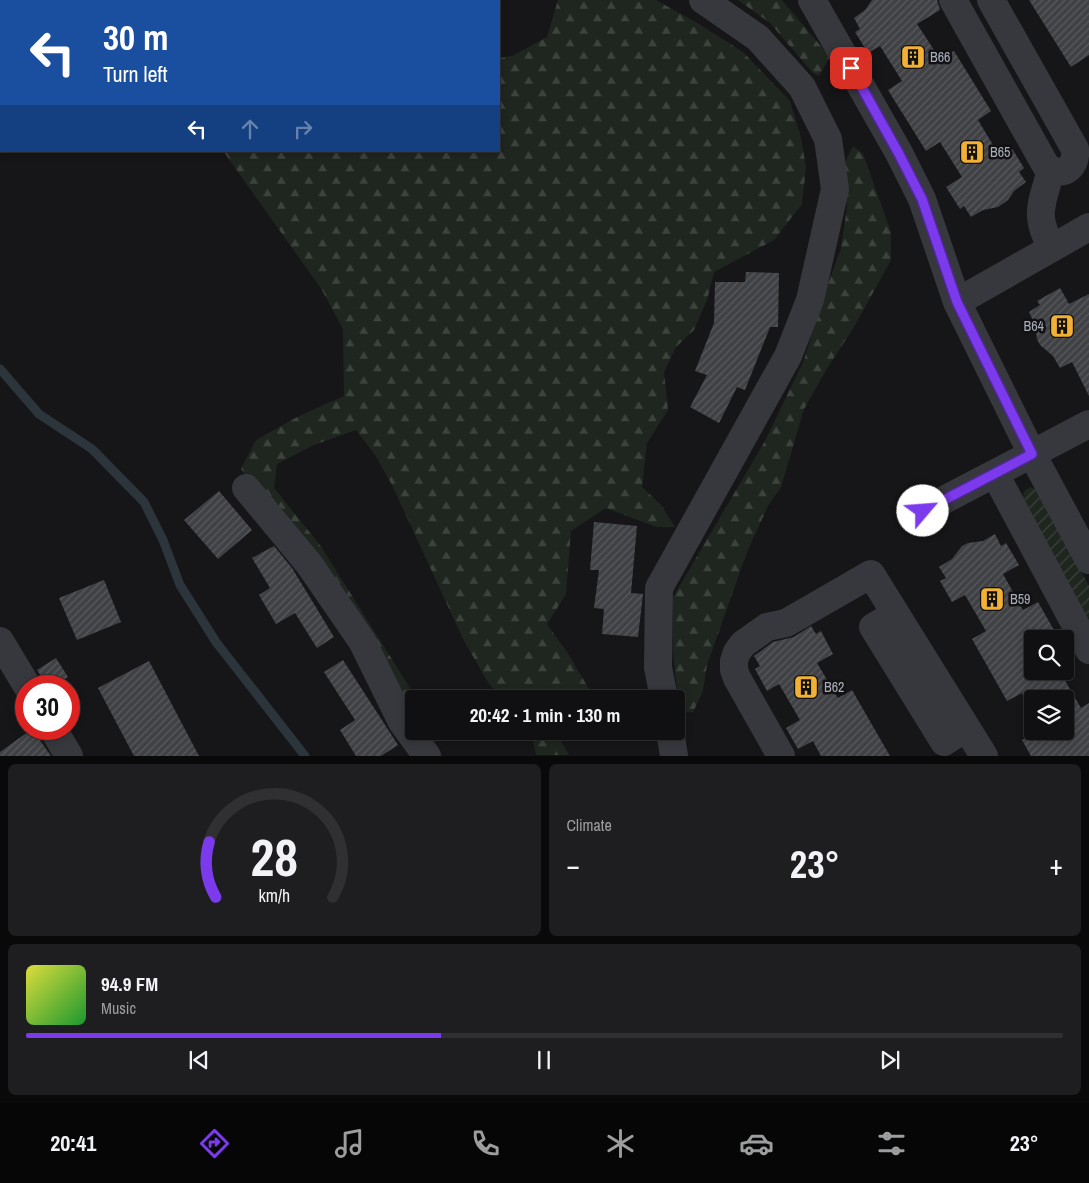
<!DOCTYPE html>
<meta charset="utf-8">
<style>
body{margin:0;font-family:"Archivo Narrow",sans-serif;background:#1e1e20;color:#f1f3f6;height:100vh;display:flex;flex-direction:column;font-size:19px;white-space:nowrap}
*{box-sizing:border-box;margin:0}
p{font-size:16px;color:#9c9d9f}
.icon{flex:none;width:28px;height:28px;fill:none;stroke:currentColor;stroke-width:2;stroke-linecap:round;stroke-linejoin:round}
.map{position:relative;height:756px;overflow:hidden}
.details{display:flex;flex-direction:column;gap:8px;padding:8px;background:#09090a;flex:1}
.details>*{flex:none}
.top-card{position:absolute;left:0px;top:0px;width:500px;height:152px;box-shadow:0 2px 8px #0003,0 0 0 1px #303032;background:#1a4fa0;color:#fff;overflow:hidden}
.fabs{position:absolute;left:1024px;top:630px;display:grid;gap:10px}
.fabs a{display:grid;place-items:center;width:50px;height:50px;border-radius:5px;background:#101012;box-shadow:0 2px 8px #0003,0 0 0 1px #303032;font-size:25px}
.speed{position:absolute;left:15px;top:675px;display:flex;gap:10px;font-size:25px;font-weight:700;text-align:center}
.speed>*{display:grid;place-content:center;width:65px;height:65px;border-radius:50%;background:#101012;box-shadow:0 2px 8px #0003,0 0 0 1px #303032;line-height:1}
.speed .limit{border:8px solid #d22;background:#fff;color:#111}
.pin{position:absolute;display:grid;place-items:center;width:42px;height:42px;color:#fff;margin:-21px;border-radius:10px;box-shadow:0 2px 8px #0006}
.me{position:absolute;width:55px;margin:-28px;rotate:63deg;stroke-linejoin:round;filter:drop-shadow(0 0 4px #0008)}
.turn{display:flex;align-items:center;gap:18px;height:105px;padding:0 20px;font-size:22px}
.turn .icon{width:65px;height:65px;stroke-width:2.5}
.turn b{display:block;font-size:35px;line-height:42px}
.lanes{display:flex;align-items:center;height:48px;padding:0 20px;background:#0003;justify-content:center;gap:25px;direction:ltr}
.lanes .off{opacity:.35}
.big{font-size:38px;font-weight:700;line-height:1.1}
.details .card{flex:1;display:flex;flex-direction:column;justify-content:center;gap:8px;min-width:0;padding:0 18px;border-radius:8px;background:#1e1e20}
.details .dial{align-items:center;gap:0}
.dial svg{height:130px;overflow:visible;fill:none;stroke:#303032;stroke-width:7;stroke-linecap:round;text-anchor:middle}
.dial text{fill:#f1f3f6;stroke:none}
.song{display:flex;align-items:center;gap:15px}
.cover{width:60px;height:60px;border-radius:8px;background:linear-gradient(135deg,hsl(60 70% 55%),hsl(130 70% 35%))}
.played{height:5px;border-radius:2px;background:linear-gradient(90deg,#7c3aed 40%,#303032 40%)}
.keys{display:flex;justify-content:space-around;direction:ltr}
.heat{display:flex;justify-content:space-between;align-items:center;font-size:28px;direction:ltr}
.details .tiles{flex:1;display:grid;gap:8px;grid-template-columns:1fr 1fr}
.card:last-child{grid-column:span 2}
.trip{position:absolute;left:405px;top:690px;width:280px;height:50px;border-radius:5px;background:#101012;box-shadow:0 2px 8px #0003,0 0 0 1px #303032;font-weight:700;line-height:50px;text-align:center}
.menu{display:flex;height:80px;justify-content:space-around;align-items:center;background:#060607;color:#9c9d9f}
.menu .icon{width:35px;height:35px}
.menu .active{color:#7c3aed}
.menu b{font-size:22px;color:#f1f3f6}
.map>svg:first-child{display:block}
</style>
<div class="map">
<svg width="1089" height="756" viewBox="0 0 1089 756">
<defs>
<pattern id="forest-firs" width="22" height="20" patternUnits="userSpaceOnUse" patternTransform="scale(1.25)"><rect width="22" height="20" fill="#1e261f"/><path d="M5 1l3.5 6h-7zM16 11l3.5 6h-7z" fill="#3c433d"/></pattern>
<pattern id="garden-furrows" width="10" height="10" patternUnits="userSpaceOnUse" patternTransform="scale(1.25)"><rect width="10" height="10" fill="#1e261f"/><path d="M-1 1l2-2M0 10L10 0M9 11l2-2" fill="none" stroke="#3c433d"/></pattern>
<pattern id="building-hatch" width="6" height="6" patternUnits="userSpaceOnUse" patternTransform="scale(1.25)"><rect width="6" height="6" fill="#404145"/><path d="M-1 1l2-2M0 6l6-6M5 7l2-2" fill="none" stroke="#595a5e"/></pattern>
</defs>
<rect width="100%" height="100%" fill="#161618"/>
<g fill="url(#forest-firs)">
<path d="M83 0H452L85 1Z"/>
<path d="M558 0H656L699 24 743 52 790 101 801 138 806 167 802 204 774 240 714 272 707 300 694 330 676 347 664 372 668 410 647 443 642 487 661 505 675 527H656L606 508 571 531 566 594 547 624 567 652 595 699H552L544 697V699H502L489 684 464 641 392 485 375 455 356 430 314 445 277 464 274 488 320 545 417 699H414V723L310 557 241 469 256 440 299 416 344 396 343 329 322 290 223 151H499V58L512 56 547 37Z"/>
<path d="M738 0H782L830 57 819 76 813 73 770 23Z"/>
<path d="M853 146 863 154 891 232V260L854 327 828 367 804 409 781 487 768 506 747 552 707 665 703 691 693 712 679 713 673 651V597L765 441 804 360 821 304 841 248 847 207 845 162Z"/>
<path d="M531 731H555L569 755H536Z"/>
</g>
<path fill="url(#garden-furrows)" d="M1030 487 1038 490 1089 586V625L1023 497 1024 491Z"/>
<g fill="none" stroke-linecap="round" stroke-linejoin="round">
<path stroke="#2c353c" stroke-width="9" d="M0 369 39 414 92 449 144 502 163 540 180 585 216 642 305 756"/>
</g>
<g fill="url(#building-hatch)">
<path d="M872 0H937L940 10 917 24 940 59 954 51 991 111 978 120 999 155 1011 147 1024 168 1019 172 1026 182 1014 191 1008 200 998 207 983 210 971 217 964 206 960 209 946 187 962 177 940 142 926 151 888 90 902 81 880 46 868 53 855 32 860 29 854 18 865 10Z"/>
<path d="M1029 0H1089V55L1071 67Z"/>
<path d="M746 272 779 273 778 327H770L745 390 737 387 719 423 690 407 707 375 695 371 714 323 715 282H745Z"/>
<path d="M1060 288 1069 304 1089 294V396L1072 362 1060 368 1053 356 1040 345 1037 339 1035 325 1029 312 1040 305 1037 301Z"/>
<path d="M219 491 252 530 218 559 184 520Z"/>
<path d="M594 522 637 526 631 593 643 594 638 637 602 634 604 609 594 608 599 570H590Z"/>
<path d="M995 534 1001 546 1006 543 1019 565 1003 574 1023 610 1038 602 1059 639H1032V671H1061L1060 672 1081 708 1089 703V756H1031L1022 740 1038 731H1065V699H1032V712L1022 693 1007 701 972 639 986 631 965 595 952 602 940 581 946 578 939 567 952 559 962 546 968 543 983 541Z"/>
<path d="M274 546 292 568 334 637 317 648 295 613 276 624 259 595 270 588 252 558Z"/>
<path d="M104 580 121 622 77 640 59 598Z"/>
<path d="M811 626 816 634 821 631 833 654 817 663 838 698 852 690 890 756H821L813 741 798 749 786 728 800 720 779 684 767 691 755 669 760 666 754 656 773 642 794 637Z"/>
<path d="M56 658 68 677 52 686H47L37 670Z"/>
<path d="M343 660 398 745 381 756H356L340 730 355 720 324 672Z"/>
<path d="M149 661 199 756H134L98 688Z"/>
<path d="M32 729 51 756H0V752Z"/>
</g>
<g fill="none" stroke-linecap="round" stroke-linejoin="round">
<g stroke="#37383d" stroke-width="28">
<path d="M812 0 899 153 922 199 957 302"/>
<path d="M953 0 1046 166C1062 179 1077 168 1075 149L991 0"/>
<path d="M1051 170C1042 204 1033 215 1052 248"/>
<path d="M1089 227 957 302 1032 454 1089 560"/>
<path d="M995 474 1089 650"/>
<path d="M246 488 309 564 362 641 402 722 427 756"/>
<path d="M923 511 1089 424"/>
<path d="M895 614 873 627 944 742 966 728"/>
<path d="M0 641 27 686"/>
<path d="M664 699 658 667 659 588 788 356 810 300 835 189 828 139 802 87 758 38 703 0"/>
<path d="M53 729 69 756"/>
<path d="M670 731 674 756"/>
<path d="M781 756 737 678 734 670V661L737 652 743 644 767 627 786 623 871 574 984 756"/>
</g>
</g>
<g fill="none" stroke-linecap="round" stroke-linejoin="round">
<defs>
<path id="route" d="M851 68 899 154 922 199 957 302 1032 454 923 511"/>
</defs>
<use href="#route" stroke="#51269a" stroke-width="12"/>
<use href="#route" stroke="#7c3aed" stroke-width="9"/>
</g>
<defs>
<symbol id="building-square" viewBox="-11 -11 22 22"><rect x="-9" y="-9" width="18" height="18" rx="4" fill="#f2b134" stroke="#111113"/><path d="M-4-6H4V6H1V3H-1V6H-4ZM-2.5-4.3h1.7v1.8h-1.7ZM.8-4.3h1.7v1.8H.8ZM-2.5-1h1.7V.8h-1.7ZM.8-1h1.7V.8H.8Z" fill="#111"/></symbol>
</defs>
<g fill-rule="evenodd">
<use href="#building-square" x="899" y="43" width="28" height="28"/>
<use href="#building-square" x="958" y="138" width="28" height="28"/>
<use href="#building-square" x="1048" y="312" width="28" height="28"/>
<use href="#building-square" x="978" y="585" width="28" height="28"/>
<use href="#building-square" x="792" y="673" width="28" height="28"/>
</g>
<g text-anchor="middle" stroke-width="5" stroke-linejoin="round" paint-order="stroke">
<g font-size="14" fill="#a8adb8" stroke="#111113" text-anchor="start">
<text x="930" y="62">B66</text>
<text x="990" y="157">B65</text>
<text x="1044" y="331" text-anchor="end">B64</text>
<text x="1010" y="604">B59</text>
<text x="824" y="692">B62</text>
</g>
</g>
</svg>
<div class="fabs">
<a><svg class="icon" aria-label="search" viewBox="0 0 24 24"><circle cx="10" cy="10" r="6"/><path d="M15 15l6 6"/></svg></a>
<a><svg class="icon" aria-label="layers" viewBox="0 0 24 24"><path d="M12 4l9 5-9 5-9-5zM3 14l9 5 9-5"/></svg></a>
</div>
<div class="speed"><div class="limit">30</div></div>
<div class="pin" style="left:851px;top:68px;background:#d93025"><svg class="icon" aria-label="arrive" viewBox="0 0 24 24"><path d="M6 21V4h12l-3 4 3 4H6"/></svg></div>
<svg class="me" style="left:923px;top:511px" viewBox="-20 -20 40 40"><circle r="19" fill="#fff"/><path d="M0-13L10 11 0 6-10 11z" fill="#7c3aed"/></svg>
<div class="trip">20:42 · 1 min · 130 m</div>
<div class="top-card">
<div class="turn"><svg class="icon" aria-label="left" viewBox="0 0 24 24"><path d="M17 20v-9H6M10 6l-5 5 5 5"/></svg><div><b>30 m</b>Turn left</div></div>
<div class="lanes"><svg class="icon" aria-label="left" viewBox="0 0 24 24"><path d="M17 20v-9H6M10 6l-5 5 5 5"/></svg><svg class="icon off" aria-label="ahead" viewBox="0 0 24 24"><path d="M12 20V5M6 11l6-6 6 6"/></svg><svg class="icon off" aria-label="right" viewBox="0 0 24 24"><path d="M7 20v-9h11M14 6l5 5-5 5"/></svg></div>
</div>
</div>
<section class="details">
<div class="tiles">
<div class="card dial"><svg viewBox="0 0 100 80">
<path d="M14 69A42 42 0 1 1 86 69"/>
<path d="M14 69A42 42 0 0 1 10 35" stroke="#7c3aed"/>
<text x="50" y="56" font-size="32" font-weight="700">28</text>
<text x="50" y="72" font-size="11">km/h</text>
</svg></div>
<div class="card"><p>Climate</p>
<div class="heat"><a>−</a><b class="big">23°</b><a>+</a></div>
</div>
<div class="card">
<div class="song"><i class="cover"></i><div><b>94.9 FM</b><p>Music</p></div></div>
<div class="played"></div>
<div class="keys"><svg class="icon" aria-label="previous" viewBox="0 0 24 24"><path d="M18 5L8 12l10 7zM5 5v14"/></svg><svg class="icon" aria-label="pause" viewBox="0 0 24 24"><path d="M8 5v14M16 5v14"/></svg><svg class="icon" aria-label="next" viewBox="0 0 24 24"><path d="M6 5l10 7-10 7zM19 5v14"/></svg></div>
</div>
</div>
</section>
<nav class="menu">
<b>20:41</b>
<svg class="icon active" aria-label="directions" viewBox="0 0 24 24"><path d="M12 3l9 9-9 9-9-9zM9 14v-3h6M13 9l2 2-2 2"/></svg>
<svg class="icon" aria-label="music" viewBox="0 0 24 24"><path d="M9 18V5l10-2v13"/><circle cx="6" cy="18" r="3"/><circle cx="16" cy="16" r="3"/></svg>
<svg class="icon" aria-label="phone" viewBox="0 0 24 24"><path d="M5 4h4l2 5-3 2q2 4 5 5l2-3 5 2v4C11 20 4 13 5 4z"/></svg>
<svg class="icon" aria-label="climate" viewBox="0 0 24 24"><path d="M12 3v18M4 7l16 10M4 17L20 7"/></svg>
<svg class="icon" aria-label="car" viewBox="0 0 24 24"><path d="M5 17H2v-5l4-1 3-4h7l3 4 3 1v5h-3M9 17h6M6 11h13"/><circle cx="7" cy="17" r="2"/><circle cx="17" cy="17" r="2"/></svg>
<svg class="icon" aria-label="filters" viewBox="0 0 24 24"><path d="M4 7h16M4 17h16"/><circle cx="9" cy="7" r="2"/><circle cx="15" cy="17" r="2"/></svg>
<b>23°</b>
</nav>
